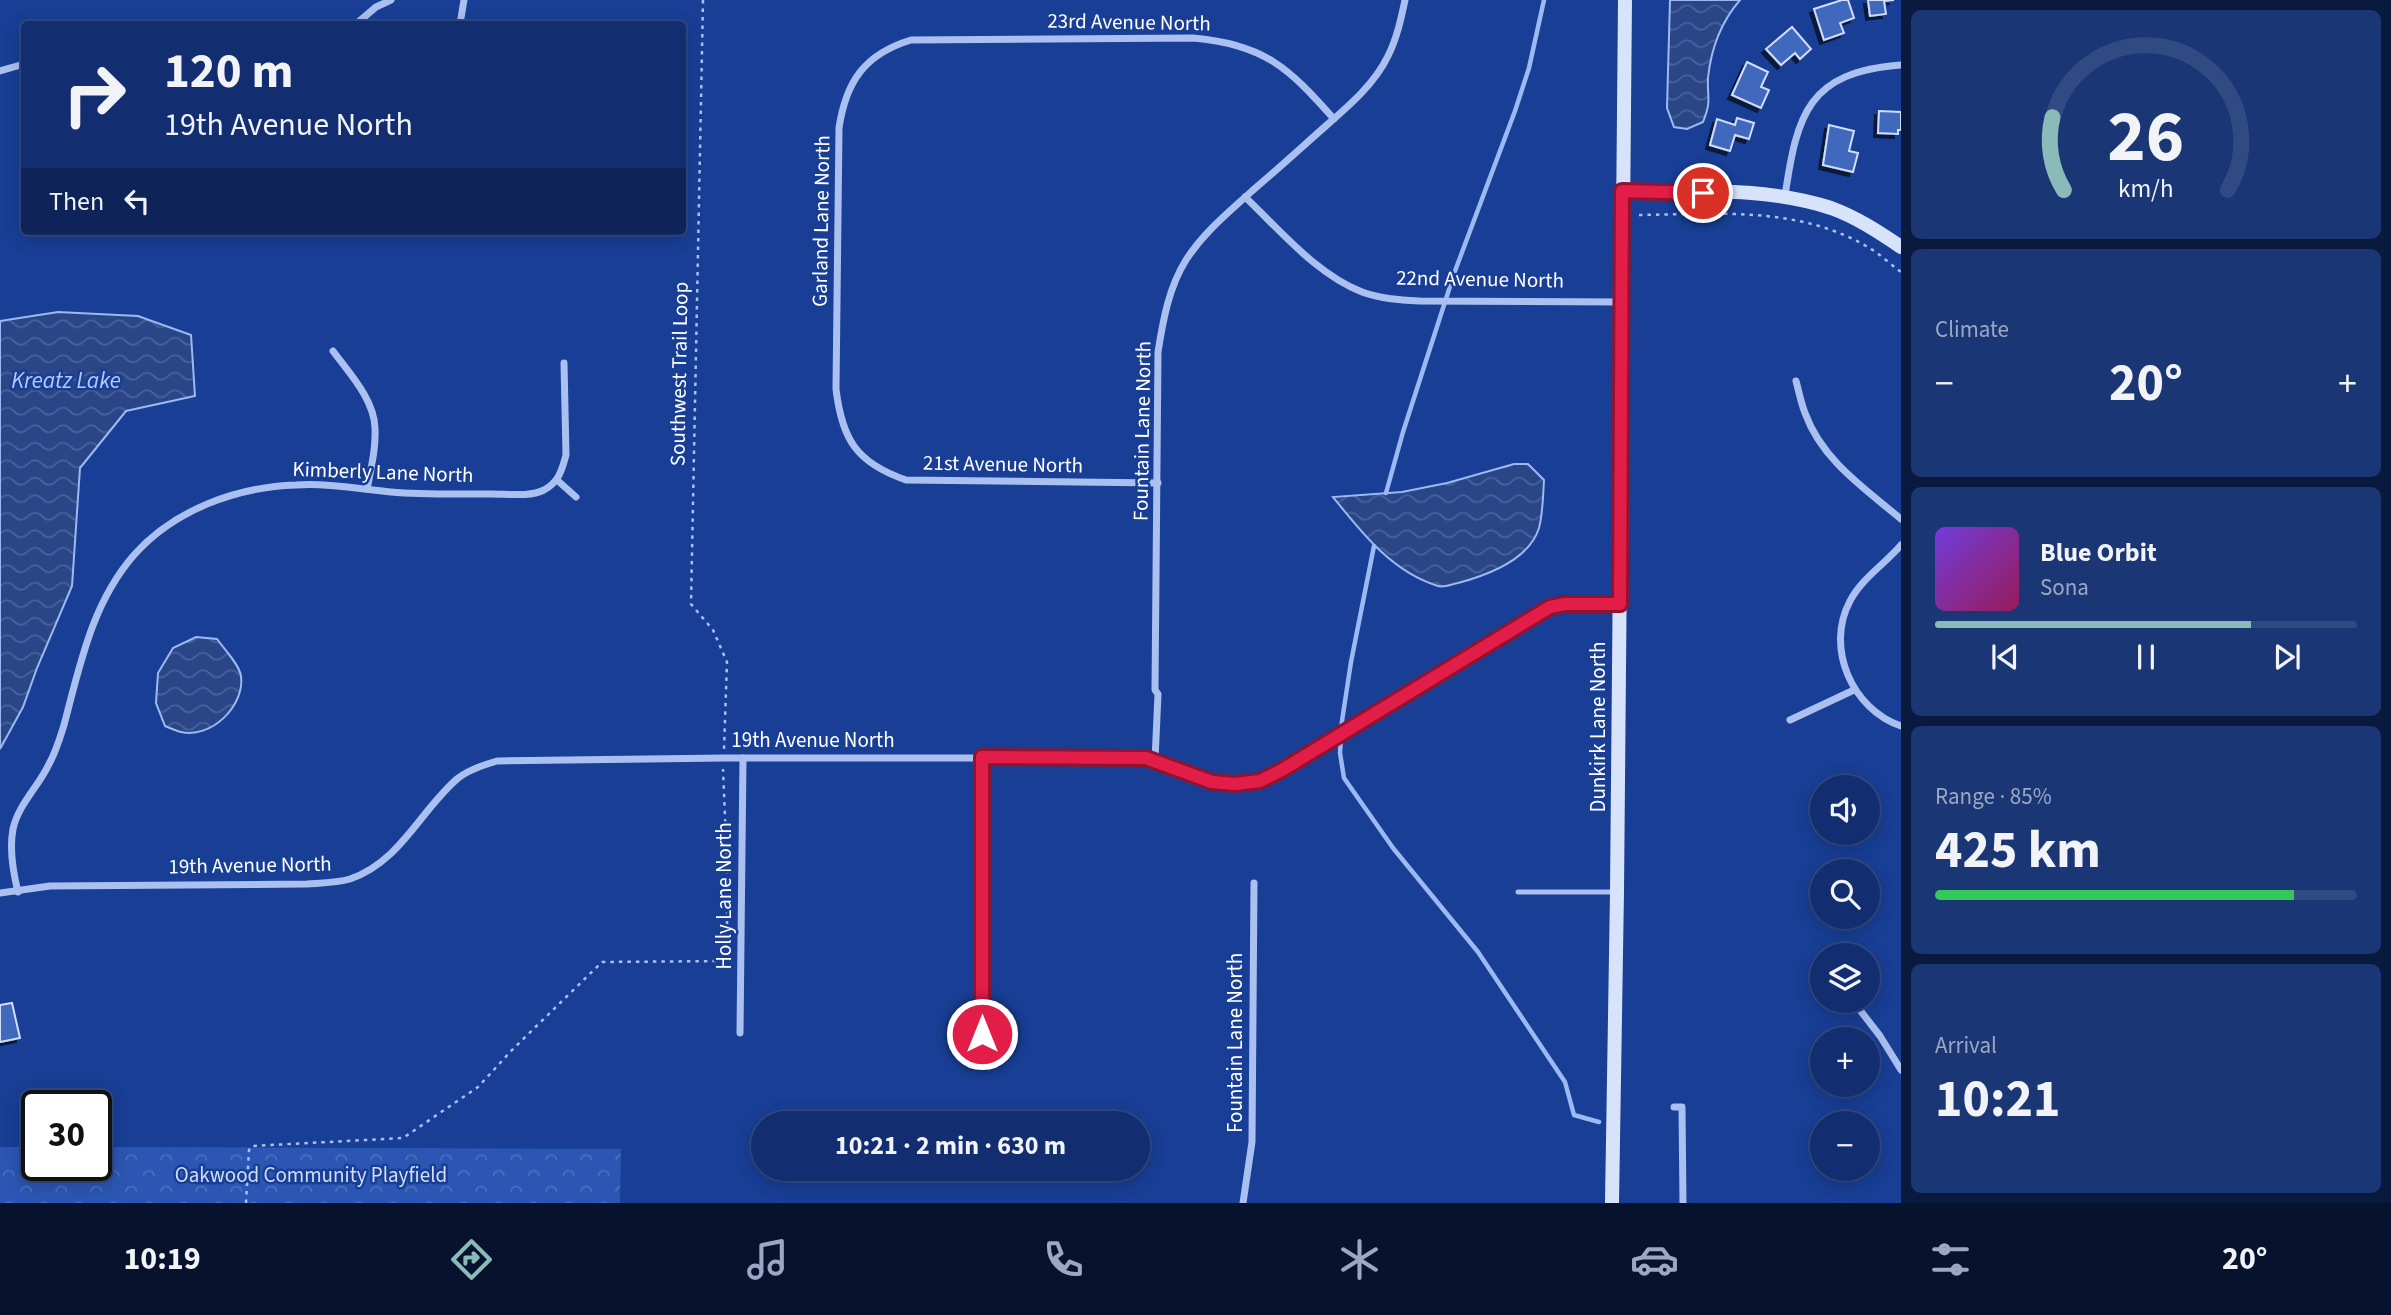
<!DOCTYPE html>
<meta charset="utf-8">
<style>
body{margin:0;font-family:"Source Sans 3",sans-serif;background:#1b3675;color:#f1f3f6;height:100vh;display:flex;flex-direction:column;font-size:26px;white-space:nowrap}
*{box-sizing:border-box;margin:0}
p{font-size:23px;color:#9ca8c3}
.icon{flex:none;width:38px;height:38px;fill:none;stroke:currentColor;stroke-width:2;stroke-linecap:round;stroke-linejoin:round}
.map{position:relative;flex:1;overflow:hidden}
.sheet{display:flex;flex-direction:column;gap:10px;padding:10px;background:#0a193e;width:490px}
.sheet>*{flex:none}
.top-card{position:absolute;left:21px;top:21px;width:665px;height:214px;border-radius:7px;box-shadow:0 4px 18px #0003,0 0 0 2px #314a83;background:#122e70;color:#f1f3f6;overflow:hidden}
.buttons{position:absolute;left:1810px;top:775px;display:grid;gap:14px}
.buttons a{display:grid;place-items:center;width:70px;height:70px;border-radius:50%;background:#122e70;box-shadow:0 4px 18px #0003,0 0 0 2px #314a83;font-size:35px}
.speed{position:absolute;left:21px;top:1090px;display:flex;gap:14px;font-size:35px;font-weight:700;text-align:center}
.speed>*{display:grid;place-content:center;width:91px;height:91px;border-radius:50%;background:#122e70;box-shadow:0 4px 18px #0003,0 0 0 2px #314a83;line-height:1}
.speed .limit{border:4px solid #111;border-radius:10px;background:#fff;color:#111}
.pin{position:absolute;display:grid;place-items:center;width:60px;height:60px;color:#fff;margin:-30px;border:4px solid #fff;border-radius:50%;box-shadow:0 2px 7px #0007}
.me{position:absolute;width:77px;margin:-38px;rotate:0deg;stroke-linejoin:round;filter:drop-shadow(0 0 5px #0008)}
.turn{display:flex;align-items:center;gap:24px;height:147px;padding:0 28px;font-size:32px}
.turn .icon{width:91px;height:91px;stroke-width:2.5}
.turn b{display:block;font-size:49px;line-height:60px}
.then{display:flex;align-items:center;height:66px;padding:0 28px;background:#0003;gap:14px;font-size:26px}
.big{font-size:52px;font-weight:700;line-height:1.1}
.sheet .widget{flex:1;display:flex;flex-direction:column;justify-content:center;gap:10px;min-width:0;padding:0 24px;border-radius:10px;background:#1b3675}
.sheet .dial{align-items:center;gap:0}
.dial svg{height:182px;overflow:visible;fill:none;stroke:#314a83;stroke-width:7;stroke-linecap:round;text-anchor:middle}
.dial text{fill:#f1f3f6;stroke:none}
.song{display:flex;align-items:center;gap:21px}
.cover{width:84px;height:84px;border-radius:10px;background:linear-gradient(135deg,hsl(260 70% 55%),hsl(330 70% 35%))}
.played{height:7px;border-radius:4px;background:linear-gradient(90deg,#8bbbb9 75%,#314a83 75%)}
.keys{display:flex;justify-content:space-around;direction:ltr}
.heat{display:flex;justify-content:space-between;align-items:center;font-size:38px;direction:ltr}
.charge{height:10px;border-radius:5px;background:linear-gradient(90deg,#34c759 85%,#314a83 0)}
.trip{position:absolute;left:751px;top:1111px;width:399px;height:70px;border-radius:35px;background:#122e70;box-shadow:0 4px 18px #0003,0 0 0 2px #314a83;font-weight:700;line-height:70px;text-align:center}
.tabs{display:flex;height:112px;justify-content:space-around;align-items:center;background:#07122d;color:#9ca8c3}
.tabs .icon{width:49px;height:49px}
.tabs .current{color:#8bbbb9}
.tabs b{font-size:32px;color:#f1f3f6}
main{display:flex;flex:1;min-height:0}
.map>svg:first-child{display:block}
</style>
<main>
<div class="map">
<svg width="1901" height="1203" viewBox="0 0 1901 1203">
<defs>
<pattern id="forest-crowns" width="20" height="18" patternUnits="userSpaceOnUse" patternTransform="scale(1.75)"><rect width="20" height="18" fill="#2b56b3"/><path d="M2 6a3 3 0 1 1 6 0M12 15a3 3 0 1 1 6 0" fill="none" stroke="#4b6fbe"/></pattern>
<pattern id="water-waves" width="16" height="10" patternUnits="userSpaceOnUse" patternTransform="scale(1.75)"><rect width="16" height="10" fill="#2a4687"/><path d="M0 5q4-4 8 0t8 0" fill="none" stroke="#4a6299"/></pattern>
<filter id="shadow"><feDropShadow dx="-4" dy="4" stdDeviation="0" flood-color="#0009"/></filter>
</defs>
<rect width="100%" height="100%" fill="#183e95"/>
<path fill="url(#forest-crowns)" d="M0 1147H37V1166H96V1147L621 1149 620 1203H0Z"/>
<g fill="url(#water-waves)" stroke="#9cb9f3" stroke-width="2">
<path d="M1670 0H1740C1721 22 1711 48 1708 78 1707 98 1712 100 1703 122L1687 129 1674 127 1667 108Z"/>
<path d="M58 312 138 316 191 335 195 396 126 411 80 468 72 586 37 668 23 707 0 749V321Z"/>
<path d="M1514 464H1528L1544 480C1543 495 1543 513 1539 528 1529 560 1488 575 1458 583 1452 584 1444 588 1438 586 1392 572 1362 533 1333 497L1402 492 1447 483Z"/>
<path d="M196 637 217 639C224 649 239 664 241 676 245 706 211 739 181 732 176 731 170 728 165 726L156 703 158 673 173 648Z"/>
</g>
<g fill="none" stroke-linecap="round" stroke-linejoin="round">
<g stroke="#9cb9f3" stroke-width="4.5">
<path d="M1386 493 1403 432 1455 271 1515 111 1529 68 1544 0"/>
<path d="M1374 546 1351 662 1342 721 1340 753 1344 778 1393 848 1478 952 1565 1082 1574 1115 1599 1122"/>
</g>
</g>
<g fill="#4067bc" stroke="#d0defb" stroke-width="2" filter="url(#shadow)">
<path d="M1842 0H1848L1854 18 1840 23 1844 33 1824 40 1814 9Z"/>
<path d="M1868 0H1894L1884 1 1886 14 1870 16Z"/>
<path d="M1792 27 1811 49 1800 59 1795 53 1781 65 1766 49Z"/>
<path d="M1747 62 1768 72 1761 87 1769 90 1761 108 1732 95Z"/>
<path d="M1879 111 1901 112V130H1898V134L1878 133Z"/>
<path d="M1737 118 1754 123 1749 139 1735 135 1730 151 1710 145 1717 119 1735 125Z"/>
<path d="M1829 125 1854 131 1849 151 1858 153 1853 172 1823 165Z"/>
<path d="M12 1003 20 1038 0 1042V1005Z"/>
</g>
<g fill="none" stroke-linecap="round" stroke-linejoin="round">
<g stroke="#a9c0f0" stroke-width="2.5" stroke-dasharray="3.5 5" stroke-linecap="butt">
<path d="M703 0 691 604 713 630 727 662 724 749"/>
<path d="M1639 215C1716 214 1797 206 1866 246 1879 253 1890 264 1901 272"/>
<path d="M246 1203 249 1150 252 1146 403 1138 478 1087 512 1050 602 962 727 961V865L723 769"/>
</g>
<path stroke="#a9c0f0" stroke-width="5" d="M1518 892H1614"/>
<g stroke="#a9c0f0" stroke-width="7">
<path d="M356 24 376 7 391 0"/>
<path d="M460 24 464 0"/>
<path d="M0 71 24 64"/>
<path d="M1785 196C1797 114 1808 72 1901 65"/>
<path d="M1245 197C1280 230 1316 274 1362 292 1381 299 1401 300 1420 301L1622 302"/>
<path d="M333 351C349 373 374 399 375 428 376 448 371 469 367 489"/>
<path d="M1796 381C1799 392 1801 403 1805 413 1822 460 1864 488 1901 519"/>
<path d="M557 480 576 497"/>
<path d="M1158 483 906 480C857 463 842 440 836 389L839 128C846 81 865 54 911 40L1193 38C1264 44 1289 68 1334 119"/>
<path d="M1901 545C1885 564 1862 578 1850 601 1825 648 1852 709 1901 726"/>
<path d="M1790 720 1854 690"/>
<path d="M982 757V1034"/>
<path d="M1155 760 1158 694 1155 690 1158 352C1163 320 1169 287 1186 260 1204 232 1228 213 1252 191 1278 169 1303 146 1328 124 1351 104 1375 83 1388 56 1397 38 1401 19 1405 0"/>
<path d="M18 892C13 872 9 850 13 829 18 805 39 786 49 764 56 752 60 738 64 725 80 665 92 603 134 555 174 510 236 487 296 485 328 483 359 489 391 492 424 495 458 494 492 494 508 494 530 497 544 490 559 482 562 470 566 455L564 363"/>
<path d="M0 893 50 886 307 884C321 883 337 883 350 879 400 862 420 811 457 779 468 770 483 765 497 761L724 758H1146C1161 761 1173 768 1187 774 1220 788 1250 785 1282 770L1550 607 1565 604H1619"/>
<path d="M1853 1001 1880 1036 1901 1070"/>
<path d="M740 1033 743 758"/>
<path d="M1674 1107H1682L1683 1203"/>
<path d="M1243 1203 1252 1142 1254 883"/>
</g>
<g stroke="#d7e2fb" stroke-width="14">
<path d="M1622 191C1691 192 1764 186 1831 208 1856 217 1879 232 1901 247"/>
<path d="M1612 1203 1617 892 1625 0"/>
</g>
</g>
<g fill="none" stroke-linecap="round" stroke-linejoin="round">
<defs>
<path id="route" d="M982 1034V757L1146 758 1212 782 1235 784 1260 781 1282 770 1550 607 1565 604H1620L1622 191 1703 193"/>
</defs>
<use href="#route" stroke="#92132f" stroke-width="18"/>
<use href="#route" stroke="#e11d48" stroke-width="12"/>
</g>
<g text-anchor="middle" stroke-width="5" stroke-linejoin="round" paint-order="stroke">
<g font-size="21" fill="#fff" stroke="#183e95">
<text transform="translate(1129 22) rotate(1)" y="7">23rd Avenue North</text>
<text transform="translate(821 221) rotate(-89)" y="7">Garland Lane North</text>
<text transform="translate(1480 279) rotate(1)" y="7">22nd Avenue North</text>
<text transform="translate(679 374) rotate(-89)" y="7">Southwest Trail Loop</text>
<text transform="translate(1142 431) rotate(-89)" y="7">Fountain Lane North</text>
<text transform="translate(1003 464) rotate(1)" y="7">21st Avenue North</text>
<text transform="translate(383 472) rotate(2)" y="7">Kimberly Lane North</text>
<text transform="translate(1598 727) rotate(-90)" y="7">Dunkirk Lane North</text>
<text x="813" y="747">19th Avenue North</text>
<text transform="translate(250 865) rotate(-1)" y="7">19th Avenue North</text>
<text transform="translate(724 896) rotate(-90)" y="7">Holly Lane North</text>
<text transform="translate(1235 1043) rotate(-90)" y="7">Fountain Lane North</text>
</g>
<g font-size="21" fill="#d0defb" stroke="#183e95">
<text x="311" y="1182">Oakwood Community Playfield</text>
</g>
<g font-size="23" font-style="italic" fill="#b5cbf7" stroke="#183e95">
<text x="66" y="388">Kreatz Lake</text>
</g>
</g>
</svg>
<div class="buttons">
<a><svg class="icon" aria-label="sound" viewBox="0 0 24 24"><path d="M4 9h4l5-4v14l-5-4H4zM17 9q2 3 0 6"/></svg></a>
<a><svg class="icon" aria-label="search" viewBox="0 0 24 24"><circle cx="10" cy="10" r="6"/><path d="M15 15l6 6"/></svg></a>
<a><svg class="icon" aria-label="layers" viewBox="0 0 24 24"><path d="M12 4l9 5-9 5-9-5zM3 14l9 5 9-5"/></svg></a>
<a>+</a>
<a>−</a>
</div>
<div class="speed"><div class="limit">30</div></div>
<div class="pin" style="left:1703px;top:193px;background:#d93025"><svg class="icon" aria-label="arrive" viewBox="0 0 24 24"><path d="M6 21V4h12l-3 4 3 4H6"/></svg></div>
<svg class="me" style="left:982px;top:1034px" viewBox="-20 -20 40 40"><circle r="17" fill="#e11d48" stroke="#fff" stroke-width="3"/><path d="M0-11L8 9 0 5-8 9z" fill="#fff"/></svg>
<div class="trip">10:21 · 2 min · 630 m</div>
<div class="top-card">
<div class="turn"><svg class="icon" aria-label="right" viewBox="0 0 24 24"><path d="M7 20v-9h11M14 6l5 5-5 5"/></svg><div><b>120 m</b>19th Avenue North</div></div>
<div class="then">Then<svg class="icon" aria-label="left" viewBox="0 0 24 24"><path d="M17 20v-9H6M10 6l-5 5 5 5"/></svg></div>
</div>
</div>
<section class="sheet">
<div class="widget dial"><svg viewBox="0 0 100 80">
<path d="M14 69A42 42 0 1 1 86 69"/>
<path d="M14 69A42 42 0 0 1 9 37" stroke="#8bbbb9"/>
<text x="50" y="56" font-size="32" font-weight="700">26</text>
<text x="50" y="72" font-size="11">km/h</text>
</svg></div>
<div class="widget"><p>Climate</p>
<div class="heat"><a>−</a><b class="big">20°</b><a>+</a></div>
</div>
<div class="widget">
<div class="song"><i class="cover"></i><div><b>Blue Orbit</b><p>Sona</p></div></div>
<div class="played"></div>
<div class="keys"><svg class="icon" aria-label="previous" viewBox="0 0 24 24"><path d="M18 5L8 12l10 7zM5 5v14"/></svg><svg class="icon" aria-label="pause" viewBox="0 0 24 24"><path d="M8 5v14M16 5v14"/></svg><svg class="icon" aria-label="next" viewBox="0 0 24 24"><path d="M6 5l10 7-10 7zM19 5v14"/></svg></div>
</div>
<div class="widget"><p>Range · 85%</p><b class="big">425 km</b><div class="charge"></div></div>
<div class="widget"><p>Arrival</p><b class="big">10:21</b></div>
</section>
</main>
<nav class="tabs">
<b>10:19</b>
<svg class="icon current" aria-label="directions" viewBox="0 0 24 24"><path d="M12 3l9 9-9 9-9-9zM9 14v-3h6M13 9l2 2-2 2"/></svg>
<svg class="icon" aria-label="music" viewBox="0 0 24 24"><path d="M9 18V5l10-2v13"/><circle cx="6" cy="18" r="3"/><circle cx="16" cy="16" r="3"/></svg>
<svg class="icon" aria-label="phone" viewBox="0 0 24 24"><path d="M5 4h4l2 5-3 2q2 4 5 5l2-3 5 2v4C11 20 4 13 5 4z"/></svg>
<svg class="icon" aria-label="climate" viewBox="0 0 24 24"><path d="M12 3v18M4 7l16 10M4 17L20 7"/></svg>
<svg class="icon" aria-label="car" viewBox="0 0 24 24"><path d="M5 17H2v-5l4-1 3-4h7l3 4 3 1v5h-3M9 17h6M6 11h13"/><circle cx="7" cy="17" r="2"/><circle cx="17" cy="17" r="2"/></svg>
<svg class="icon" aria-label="filters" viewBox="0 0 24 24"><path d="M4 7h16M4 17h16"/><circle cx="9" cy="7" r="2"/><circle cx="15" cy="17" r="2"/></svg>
<b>20°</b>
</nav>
